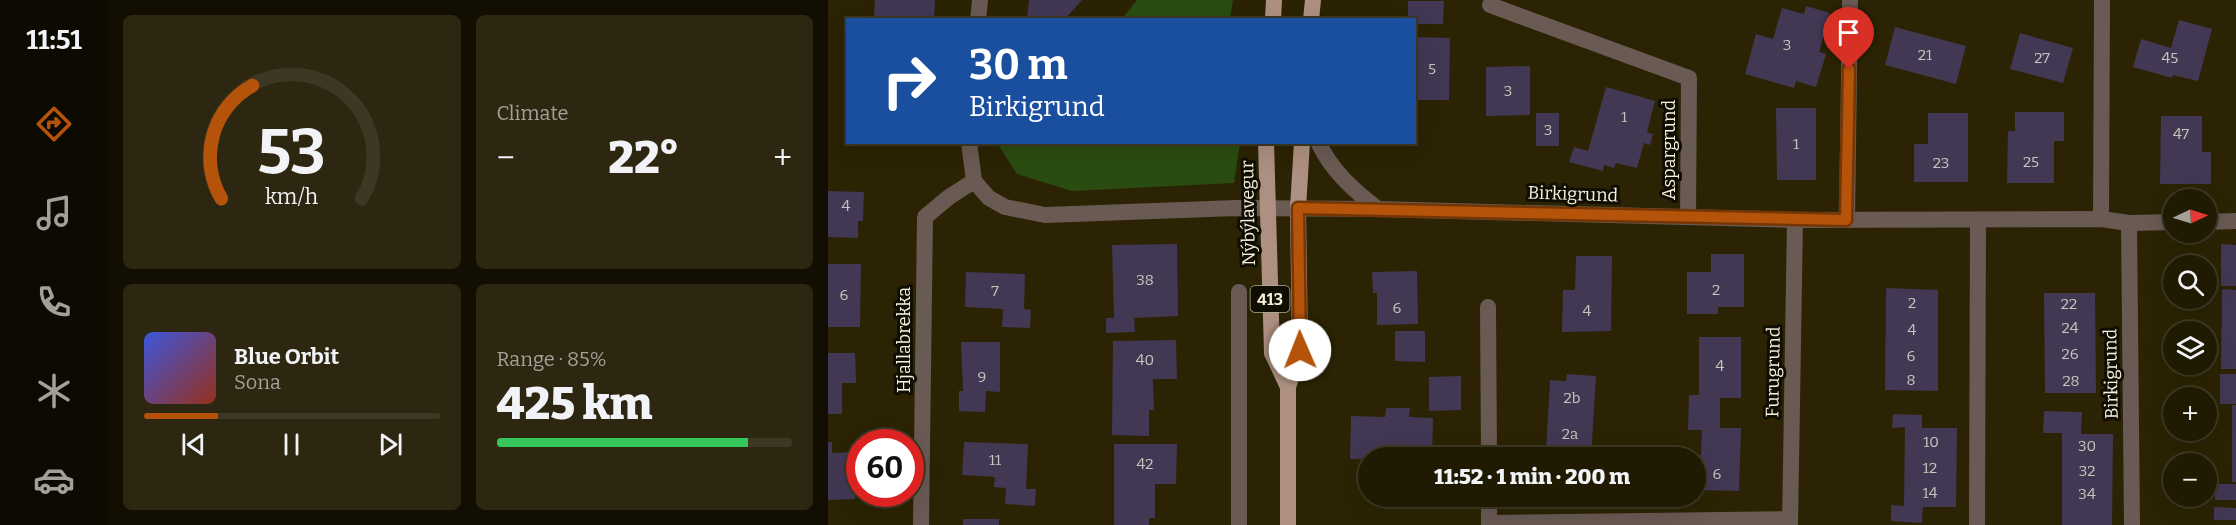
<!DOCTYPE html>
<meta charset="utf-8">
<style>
body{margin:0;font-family:Bitter,serif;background:#2d2711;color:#f1f3f6;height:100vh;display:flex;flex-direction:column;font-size:22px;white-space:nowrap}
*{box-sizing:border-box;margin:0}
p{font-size:20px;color:#a2a199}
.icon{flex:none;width:33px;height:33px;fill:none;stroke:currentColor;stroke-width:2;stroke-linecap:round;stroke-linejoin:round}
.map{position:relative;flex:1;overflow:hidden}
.drawer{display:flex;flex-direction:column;gap:15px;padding:15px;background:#120e01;width:720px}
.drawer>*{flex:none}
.top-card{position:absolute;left:18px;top:18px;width:570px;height:126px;border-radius:0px;box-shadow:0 6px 24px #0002,0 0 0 2px #3d3824;background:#1a4fa0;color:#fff;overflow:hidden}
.needle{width:39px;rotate:86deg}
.controls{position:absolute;left:1335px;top:189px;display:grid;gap:12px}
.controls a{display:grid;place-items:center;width:54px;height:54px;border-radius:50%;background:#201a02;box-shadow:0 6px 24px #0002,0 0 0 2px #3d3824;font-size:30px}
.speed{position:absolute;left:18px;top:429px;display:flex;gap:12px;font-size:30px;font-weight:700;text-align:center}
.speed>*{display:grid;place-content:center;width:78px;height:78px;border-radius:50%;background:#201a02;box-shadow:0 6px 24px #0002,0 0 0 2px #3d3824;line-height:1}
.speed .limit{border:9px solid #d22;background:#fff;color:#111}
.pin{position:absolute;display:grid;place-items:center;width:51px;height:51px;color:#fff;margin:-62px -26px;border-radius:50% 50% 50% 0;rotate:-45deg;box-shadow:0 0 6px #0007}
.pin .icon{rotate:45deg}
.me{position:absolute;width:66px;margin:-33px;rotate:359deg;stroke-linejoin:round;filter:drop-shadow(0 0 4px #0008)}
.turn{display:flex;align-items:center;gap:21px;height:126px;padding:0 24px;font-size:27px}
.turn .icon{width:78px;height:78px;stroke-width:2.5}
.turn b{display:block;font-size:42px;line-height:51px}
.big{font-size:45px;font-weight:800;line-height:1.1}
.drawer .card{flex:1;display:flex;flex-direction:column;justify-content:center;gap:9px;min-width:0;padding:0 21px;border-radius:9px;background:#2d2711}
.drawer .dial{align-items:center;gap:0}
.dial svg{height:156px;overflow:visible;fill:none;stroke:#3d3824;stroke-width:7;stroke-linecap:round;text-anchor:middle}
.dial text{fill:#f1f3f6;stroke:none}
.song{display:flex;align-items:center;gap:18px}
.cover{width:72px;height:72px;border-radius:9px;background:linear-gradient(135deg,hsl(230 70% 55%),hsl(10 70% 35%))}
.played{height:6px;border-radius:3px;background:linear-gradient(90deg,#b45309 25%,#3d3824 25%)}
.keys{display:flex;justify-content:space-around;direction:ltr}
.heat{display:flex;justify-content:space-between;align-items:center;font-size:33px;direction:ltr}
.charge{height:9px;border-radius:4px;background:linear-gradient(90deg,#34c759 85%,#3d3824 0)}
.drawer .tiles{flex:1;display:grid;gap:15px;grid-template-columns:repeat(2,1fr)}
.trip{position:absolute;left:530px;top:447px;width:348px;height:60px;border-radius:30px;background:#201a02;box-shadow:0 6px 24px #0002,0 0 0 2px #3d3824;font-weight:800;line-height:60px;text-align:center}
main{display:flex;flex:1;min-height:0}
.dock{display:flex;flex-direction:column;width:108px;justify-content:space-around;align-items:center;background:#0d0a01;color:#a2a199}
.dock .icon{width:42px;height:42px}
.dock .current{color:#b45309}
.dock b{font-size:27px;color:#f1f3f6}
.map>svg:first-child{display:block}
</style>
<main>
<nav class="dock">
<b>11:51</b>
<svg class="icon current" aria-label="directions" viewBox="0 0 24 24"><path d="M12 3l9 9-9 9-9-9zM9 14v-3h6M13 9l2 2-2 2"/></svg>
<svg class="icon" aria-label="music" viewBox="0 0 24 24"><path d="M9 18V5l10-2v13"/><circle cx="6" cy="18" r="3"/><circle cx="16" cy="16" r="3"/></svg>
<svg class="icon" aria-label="phone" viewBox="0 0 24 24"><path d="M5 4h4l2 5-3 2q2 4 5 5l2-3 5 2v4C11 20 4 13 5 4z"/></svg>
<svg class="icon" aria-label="climate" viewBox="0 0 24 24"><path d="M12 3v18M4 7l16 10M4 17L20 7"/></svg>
<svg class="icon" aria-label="car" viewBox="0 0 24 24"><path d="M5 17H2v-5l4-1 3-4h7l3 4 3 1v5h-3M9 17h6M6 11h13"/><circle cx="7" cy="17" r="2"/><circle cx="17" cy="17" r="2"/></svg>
</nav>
<section class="drawer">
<div class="tiles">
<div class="card dial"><svg viewBox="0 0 100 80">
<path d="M14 69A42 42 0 1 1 86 69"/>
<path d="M14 69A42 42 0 0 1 30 11" stroke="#b45309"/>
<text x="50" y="56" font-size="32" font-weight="700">53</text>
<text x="50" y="72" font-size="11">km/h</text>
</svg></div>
<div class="card"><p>Climate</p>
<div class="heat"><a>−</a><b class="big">22°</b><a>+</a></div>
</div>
<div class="card">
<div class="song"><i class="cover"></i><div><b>Blue Orbit</b><p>Sona</p></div></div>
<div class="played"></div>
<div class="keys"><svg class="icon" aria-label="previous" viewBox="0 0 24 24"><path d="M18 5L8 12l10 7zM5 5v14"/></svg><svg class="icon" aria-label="pause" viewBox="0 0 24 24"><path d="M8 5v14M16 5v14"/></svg><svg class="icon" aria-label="next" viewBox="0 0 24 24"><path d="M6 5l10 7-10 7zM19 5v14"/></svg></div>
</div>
<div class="card"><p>Range · 85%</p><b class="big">425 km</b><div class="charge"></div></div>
</div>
</section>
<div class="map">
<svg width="1408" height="525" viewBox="0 0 1408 525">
<rect width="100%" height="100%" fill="#2b2303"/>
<g fill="#2a4c10">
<path d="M309 0H405L402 19H294Z"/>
<path d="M169 143H412L406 183 244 191 189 174Z"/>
</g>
<g fill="#433854">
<path d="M47 0H107L106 20H46Z"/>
<path d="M201 0H254L236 20H199Z"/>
<path d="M580 1H616L615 24H586V20H580Z"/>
<path d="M978 6 1002 13 991 52 998 54 988 87 968 81 966 88 917 74 928 34 945 39 954 8 976 14Z"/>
<path d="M1351 20 1384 29 1370 81 1345 75 1344 78 1305 67 1313 39 1343 48Z"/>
<path d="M1067 27 1138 46 1128 84 1057 65Z"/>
<path d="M1192 33 1245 48 1235 83 1182 69Z"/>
<path d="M586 37 622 38 621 100H586Z"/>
<path d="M702 66V115L658 116V67Z"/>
<path d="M778 87 827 101 819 132 825 134 822 145 816 143 809 168 788 163 786 168 776 165 775 171 741 162 746 147 760 151Z"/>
<path d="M948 108H988V180H949Z"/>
<path d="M1187 112H1236V141H1226V183H1179L1180 131H1187Z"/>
<rect x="708" y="113" width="23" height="33"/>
<path d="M1100 113H1140V182H1086V144H1100Z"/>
<path d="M1333 116H1374V152H1383V184H1332Z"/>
<path d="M0 191 36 192 35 221H30V238L0 237Z"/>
<path d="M349 244 350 316 306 318 307 332 278 333V318H286L284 245Z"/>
<path d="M1393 244 1408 245V286H1393Z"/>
<path d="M883 254H916V307H890V314H859V272H883Z"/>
<path d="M748 256H784L783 331 734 332 735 290H747Z"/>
<path d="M0 264H33L32 327H0Z"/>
<path d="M589 271 590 324 549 325V293H545L544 272Z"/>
<path d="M138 272 197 274 196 309 203 310 202 328 174 327 175 309 137 307Z"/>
<path d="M1058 288 1110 290V391L1057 390Z"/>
<path d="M1394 289 1408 290V369H1393Z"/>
<path d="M1216 293H1267L1268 393H1217Z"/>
<path d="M567 331H597V362L567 361Z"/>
<path d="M871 337H913V398H892V428H913L911 491 867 490V458H857V455H873L874 430H860L861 395H871Z"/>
<path d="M348 340 349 379H325L326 410H321V436L284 435 285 341Z"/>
<path d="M133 342H172V392L158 391 157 412 131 411V391H135Z"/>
<path d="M0 353H27L28 383H14V414H0Z"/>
<path d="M739 374 768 376 763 458H736V452L718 451 722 380 738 381Z"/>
<rect x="1392" y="374" width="16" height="30"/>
<path d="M633 376V410L601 411V377Z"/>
<rect x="1404" y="405" width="4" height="77"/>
<path d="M558 408H582L581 417 605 418 604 458 522 459 523 416 557 417Z"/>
<path d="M1216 411 1254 412 1253 434H1285L1284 525H1234V433H1215Z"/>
<path d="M1065 414 1094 415V428H1129L1128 507H1095L1094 523 1063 521V505L1076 506 1077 427 1064 428Z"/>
<path d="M0 442H4V453L25 452 27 499 0 500Z"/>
<path d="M136 442 200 444 198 489H208L207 506 177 504 178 488 166 487 167 477 134 475Z"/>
<path d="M286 444H349L348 484H327V518H321V525H286Z"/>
<rect x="1387" y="484" width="21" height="16"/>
<path d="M1386 507 1408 508V520H1386Z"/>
<rect x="135" y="519" width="36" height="6"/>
</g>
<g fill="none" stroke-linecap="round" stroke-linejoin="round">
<g stroke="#695a53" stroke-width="16">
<path d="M662 5 861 78 860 217"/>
<path d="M150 20 152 0"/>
<path d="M141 142 146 181 161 198 177 207 217 215 409 208 550 209 967 220 1273 219 1301 223 1346 222"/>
<path d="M490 142C504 171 524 189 550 209"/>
<path d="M1273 219 1274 0"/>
<path d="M1019 220 1022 0"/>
<path d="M1378 222 1408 221"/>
<path d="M1301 223 1304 525"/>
<path d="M411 292V525"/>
<path d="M660 307 661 458"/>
<path d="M661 523 962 519"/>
<path d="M93 525 97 217 121 197 146 181"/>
<path d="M661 525V496"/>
<path d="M962 525 967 220"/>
<path d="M1149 525 1150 220"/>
</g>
<g stroke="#ad9081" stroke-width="16">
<path d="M445 20 446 0"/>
<path d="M483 20 485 0"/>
<path d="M438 142 444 353 460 387"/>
<path d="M460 525V387L472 350 470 208 474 142"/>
</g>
</g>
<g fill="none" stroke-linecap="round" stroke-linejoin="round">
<defs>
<path id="route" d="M472 350 470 208 1018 220 1021 69"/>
</defs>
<use href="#route" stroke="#753606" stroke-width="15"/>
<use href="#route" stroke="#b45309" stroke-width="10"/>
</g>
<g text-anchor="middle" stroke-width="6" stroke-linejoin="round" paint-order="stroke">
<g font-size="15" fill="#c9c4bc">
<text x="959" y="50">3</text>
<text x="1097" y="60">21</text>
<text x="1214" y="63">27</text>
<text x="1342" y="63">45</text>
<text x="604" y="74">5</text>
<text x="680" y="96">3</text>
<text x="796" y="122">1</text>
<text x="720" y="135">3</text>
<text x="1353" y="139">47</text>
<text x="968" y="149">1</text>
<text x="1203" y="167">25</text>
<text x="1113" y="168">23</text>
<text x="18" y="211">4</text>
<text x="317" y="285">38</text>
<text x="888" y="295">2</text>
<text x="167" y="296">7</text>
<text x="16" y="300">6</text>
<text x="1084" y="308">2</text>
<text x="1241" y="309">22</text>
<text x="569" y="313">6</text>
<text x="759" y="316">4</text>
<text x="1242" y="333">24</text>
<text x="1084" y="335">4</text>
<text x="1242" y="359">26</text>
<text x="1083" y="361">6</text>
<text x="317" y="365">40</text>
<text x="892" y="371">4</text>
<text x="154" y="382">9</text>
<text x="1083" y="385">8</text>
<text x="1243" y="386">28</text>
<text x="744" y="403">2b</text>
<text x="742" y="439">2a</text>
<text x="1103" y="447">10</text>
<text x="1259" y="451">30</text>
<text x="167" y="465">11</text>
<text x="317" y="469">42</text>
<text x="1102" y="473">12</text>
<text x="1259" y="476">32</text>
<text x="889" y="479">6</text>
<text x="1102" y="498">14</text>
<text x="1259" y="499">34</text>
</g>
<rect fill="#100d03" stroke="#b1ad9d" stroke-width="1.5" x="422.5" y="286" width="39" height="26" rx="4.5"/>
<g font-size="16" font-weight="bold" fill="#f6f2df">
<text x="442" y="305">413</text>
</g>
<g font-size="18" fill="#f6f2df" stroke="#100d03">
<text transform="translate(841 150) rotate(-90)" y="6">Aspargrund</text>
<text transform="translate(745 194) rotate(2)" y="6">Birkigrund</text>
<text transform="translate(420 213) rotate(-91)" y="6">Nýbýlavegur</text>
<text transform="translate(76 340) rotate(-90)" y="6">Hjallabrekka</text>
<text transform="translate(945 372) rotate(-89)" y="6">Furugrund</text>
<text transform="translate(1283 374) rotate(-91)" y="6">Birkigrund</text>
</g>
</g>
</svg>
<div class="controls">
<a><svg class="needle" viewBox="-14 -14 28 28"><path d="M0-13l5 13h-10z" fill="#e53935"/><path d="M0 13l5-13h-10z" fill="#a2a199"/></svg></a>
<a><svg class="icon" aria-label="search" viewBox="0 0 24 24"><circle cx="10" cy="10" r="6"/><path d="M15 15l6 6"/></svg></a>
<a><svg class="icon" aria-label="layers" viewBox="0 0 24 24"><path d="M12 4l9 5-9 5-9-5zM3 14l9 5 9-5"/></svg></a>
<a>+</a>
<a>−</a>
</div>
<div class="speed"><div class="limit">60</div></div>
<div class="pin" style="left:1021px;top:69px;background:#d93025"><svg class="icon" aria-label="arrive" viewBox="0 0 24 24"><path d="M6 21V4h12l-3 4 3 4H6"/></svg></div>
<svg class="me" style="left:472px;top:350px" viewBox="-20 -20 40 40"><circle r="19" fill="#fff"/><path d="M0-13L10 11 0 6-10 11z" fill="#b45309"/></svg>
<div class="trip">11:52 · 1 min · 200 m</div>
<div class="top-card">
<div class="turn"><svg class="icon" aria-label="right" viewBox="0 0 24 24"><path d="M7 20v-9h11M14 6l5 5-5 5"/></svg><div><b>30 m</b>Birkigrund</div></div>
</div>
</div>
</main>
